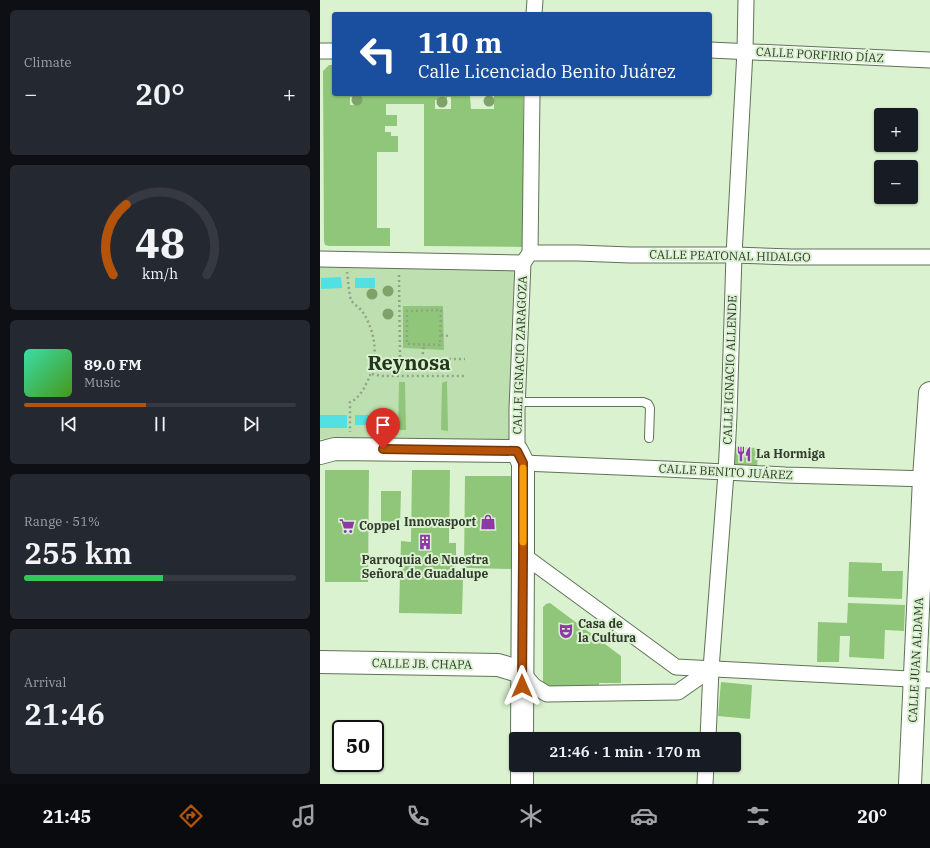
<!DOCTYPE html>
<meta charset="utf-8">
<style>
body{margin:0;font-family:"IBM Plex Serif",serif;background:#242831;color:#f1f3f6;height:100vh;display:flex;flex-direction:column;font-size:15px;white-space:nowrap}
*{box-sizing:border-box;margin:0}
p{font-size:13px;color:#9ea1a6}
.icon{flex:none;width:22px;height:22px;fill:none;stroke:currentColor;stroke-width:2;stroke-linecap:round;stroke-linejoin:round}
.map{position:relative;flex:1;overflow:hidden}
.details{display:flex;flex-direction:column;gap:10px;padding:10px;background:#0d0f14;width:320px}
.details>*{flex:none}
.banner{position:absolute;left:12px;top:12px;width:380px;height:84px;border-radius:4px;box-shadow:0 1px 3px #0004;background:#1a4fa0;color:#fff;overflow:hidden}
.controls{position:absolute;left:554px;top:108px;display:grid;gap:8px}
.controls a{display:grid;place-items:center;width:44px;height:44px;border-radius:4px;background:#171b24;box-shadow:0 1px 3px #0004;font-size:20px}
.speed{position:absolute;left:12px;top:720px;display:flex;gap:8px;font-size:20px;font-weight:700;text-align:center}
.speed>*{display:grid;place-content:center;width:52px;height:52px;border-radius:50%;background:#171b24;box-shadow:0 1px 3px #0004;line-height:1}
.speed .limit{border:2px solid #111;border-radius:6px;background:#fff;color:#111}
.pin{position:absolute;display:grid;place-items:center;width:34px;height:34px;color:#fff;margin:-41px -17px;border-radius:50% 50% 50% 0;rotate:-45deg;box-shadow:0 0 4px #0007}
.pin .icon{rotate:45deg}
.me{position:absolute;width:44px;margin:-22px;rotate:0deg;stroke-linejoin:round;filter:drop-shadow(0 0 3px #0008)}
.turn{display:flex;align-items:center;gap:14px;height:84px;padding:0 20px;font-size:18px}
.turn .icon{width:52px;height:52px;stroke-width:2.5}
.turn b{display:block;font-size:28px;line-height:34px}
.big{font-size:30px;font-weight:600;line-height:1.1}
.details .widget{flex:1;display:flex;flex-direction:column;justify-content:center;gap:6px;min-width:0;padding:0 14px;border-radius:6px;background:#242831}
.details .dial{align-items:center;gap:0}
.dial svg{height:104px;overflow:visible;fill:none;stroke:#363941;stroke-width:7;stroke-linecap:round;text-anchor:middle}
.dial text{fill:#f1f3f6;stroke:none}
.song{display:flex;align-items:center;gap:12px}
.cover{width:48px;height:48px;border-radius:6px;background:linear-gradient(135deg,hsl(160 70% 55%),hsl(100 70% 35%))}
.played{height:4px;border-radius:2px;background:linear-gradient(90deg,#b45309 45%,#363941 45%)}
.keys{display:flex;justify-content:space-around;direction:ltr}
.heat{display:flex;justify-content:space-between;align-items:center;font-size:22px;direction:ltr}
.charge{height:6px;border-radius:3px;background:linear-gradient(90deg,#34c759 51%,#363941 0)}
.trip{position:absolute;left:189px;top:732px;width:232px;height:40px;border-radius:4px;background:#171b24;box-shadow:0 1px 3px #0004;font-weight:600;line-height:40px;text-align:center}
.menu{display:flex;height:64px;justify-content:space-around;align-items:center;background:#090b0e;color:#9ea1a6}
.menu .icon{width:28px;height:28px}
.menu .active{color:#b45309}
.menu b{font-size:18px;color:#f1f3f6}
main{display:flex;flex:1;min-height:0}
.map>svg:first-child{display:block}
</style>
<main>
<section class="details">
<div class="widget"><p>Climate</p>
<div class="heat"><a>−</a><b class="big">20°</b><a>+</a></div>
</div>
<div class="widget dial"><svg viewBox="0 0 100 80">
<path d="M14 69A42 42 0 1 1 86 69"/>
<path d="M14 69A42 42 0 0 1 24 15" stroke="#b45309"/>
<text x="50" y="56" font-size="32" font-weight="700">48</text>
<text x="50" y="72" font-size="11">km/h</text>
</svg></div>
<div class="widget">
<div class="song"><i class="cover"></i><div><b>89.0 FM</b><p>Music</p></div></div>
<div class="played"></div>
<div class="keys"><svg class="icon" aria-label="previous" viewBox="0 0 24 24"><path d="M18 5L8 12l10 7zM5 5v14"/></svg><svg class="icon" aria-label="pause" viewBox="0 0 24 24"><path d="M8 5v14M16 5v14"/></svg><svg class="icon" aria-label="next" viewBox="0 0 24 24"><path d="M6 5l10 7-10 7zM19 5v14"/></svg></div>
</div>
<div class="widget"><p>Range · 51%</p><b class="big">255 km</b><div class="charge"></div></div>
<div class="widget"><p>Arrival</p><b class="big">21:46</b></div>
</section>
<div class="map">
<svg width="610" height="784" viewBox="0 0 610 784">
<rect width="100%" height="100%" fill="#daf2d0"/>
<path fill="#bee0b0" d="M0 267 194 269 192 441 0 439Z"/>
<g fill="#53e0e2">
<path d="M21 277 22 288 1 289V278Z"/>
<rect x="35" y="278" width="20" height="10"/>
<rect x="0" y="415" width="27" height="13"/>
<rect x="35" y="415" width="21" height="10"/>
</g>
<g fill="#90c679" fill-rule="evenodd">
<path d="M9 65H14V94H172V95L150 96 151 109H174V94H203V247L104 246V104H66V115H77V126H65V132H71V136H78V152H57V228H70V246H9L5 245 4 241 3 71ZM30 97H40V105H30ZM127 97H131V109H115V100H127Z"/>
<path d="M83 306H123L124 350 83 348Z"/>
<path d="M127 381 128 431 121 430 122 383Z"/>
<path d="M79 382H85L86 430H78Z"/>
<path d="M411 447 438 448 437 470 409 469Z"/>
<path d="M5 470H49L48 582H5Z"/>
<path d="M92 470H130L129 543H136V579H143L142 614 79 613 81 541 91 542Z"/>
<path d="M145 476H193L192 569 144 568Z"/>
<path d="M61 491H81L80 528H61Z"/>
<path d="M529 562 562 563V571H583L582 599 528 597Z"/>
<path d="M230 603 301 656V683H279V688L223 687V607L226 604Z"/>
<path d="M528 603 585 605 584 631 565 630 564 659 529 657 530 636H520L519 662H497L498 622 527 623Z"/>
<path d="M401 682 432 685 430 719 398 716Z"/>
</g>
<g fill="none" stroke-linecap="round" stroke-linejoin="round">
<defs>
<path id="lane" d="M198 402H323L328 404 330 408 329 438"/>
<g id="street">
<path d="M214 14 215 0"/>
<path d="M390 50 610 60"/>
<path d="M0 51H14"/>
<path d="M210 253H258L310 255H414L471 257H610"/>
<path d="M0 259 203 263"/>
<path d="M197 451V409L203 263 210 253 212 94"/>
<path d="M203 463 346 469 465 475 610 479"/>
<path d="M203 555 356 667 610 680"/>
<path d="M202 672 214 686 227 694 292 693 358 692 391 669"/>
<path d="M388 739 391 669 406 473 409 416 414 255 425 51 426 0"/>
<path d="M385 784 386 765"/>
</g>
<g id="secondary">
<path d="M0 453 15 449 197 451 203 463V555L202 739"/>
<path d="M0 662 178 665 202 672"/>
<path d="M202 784V765"/>
<path d="M590 784 604 478 610 393"/>
</g>
</defs>
<use href="#lane" stroke="#5f7356" stroke-width="10"/>
<use href="#street" stroke="#5f7356" stroke-width="17"/>
<use href="#secondary" stroke="#5f7356" stroke-width="24"/>
<g stroke="#90a289" stroke-width="2.5" stroke-dasharray="2 3" stroke-linecap="butt">
<path d="M27 272C28 279 29 295 31 300 33 304 39 307 42 311 57 333 59 361 46 384 43 391 37 400 30 402V432"/>
<path d="M79 275 80 359"/>
<path d="M121 310 120 345 87 344V311Z"/>
<path d="M121 335 129 336"/>
<path d="M54 358 61 359H145"/>
<path d="M102 359 104 345"/>
<path d="M52 374 62 376H144"/>
</g>
<use href="#lane" stroke="#fff" stroke-width="8"/>
<use href="#street" stroke="#fff" stroke-width="15"/>
<use href="#secondary" stroke="#fff" stroke-width="22"/>
</g>
<g fill="#7ea36a">
<circle cx="37" cy="100" r="5.5"/>
<circle cx="169" cy="101" r="5.5"/>
<circle cx="122" cy="102" r="5.5"/>
<circle cx="68" cy="291" r="5.5"/>
<circle cx="52" cy="294" r="5.5"/>
<circle cx="68" cy="314" r="5.5"/>
</g>
<g fill="none" stroke-linecap="round" stroke-linejoin="round">
<defs>
<path id="route" d="M63 449 197 451 203 463V555L202 686"/>
</defs>
<use href="#route" stroke="#753606" stroke-width="10"/>
<use href="#route" stroke="#b45309" stroke-width="7"/>
<path stroke="#f59e0b" stroke-width="7" d="M203 468V542"/>
</g>
<defs>
<symbol id="restaurant-bare" viewBox="-9 -9 18 18"><path d="M-5-6h1v4h1v-4h1v4h1v-4h1v5L-1.5 .5V6h-2V.5L-5-1ZM5-6V6H3V1.5H1.5Q1.5-4 5-6Z" fill="#8d3aa8" stroke="#daf2d0" stroke-width="2.5" paint-order="stroke"/></symbol>
<symbol id="shop-bare" viewBox="-9 -9 18 18"><path d="M-5-2.5h2.3a2.7 3.5 0 0 1 5.4 0H5L5.5 6h-11ZM-1.5-2.5h3a1.5 2.3 0 0 0-3 0Z" fill="#8d3aa8" stroke="#daf2d0" stroke-width="2.5" paint-order="stroke"/></symbol>
<symbol id="supermarket-bare" viewBox="-9 -9 18 18"><path d="M-6-5.5h2.5l.6 2H6L4.5 2H-2.5L-4.4-4H-6ZM-1.5 3.2a1.3 1.3 0 1 0 .1 0ZM3 3.2a1.3 1.3 0 1 0 .1 0Z" fill="#8d3aa8" stroke="#daf2d0" stroke-width="2.5" paint-order="stroke"/></symbol>
<symbol id="building-bare" viewBox="-9 -9 18 18"><path d="M-4-6H4V6H1V3H-1V6H-4ZM-2.5-4.3h1.7v1.8h-1.7ZM.8-4.3h1.7v1.8H.8ZM-2.5-1h1.7V.8h-1.7ZM.8-1h1.7V.8H.8Z" fill="#8d3aa8" stroke="#daf2d0" stroke-width="2.5" paint-order="stroke"/></symbol>
<symbol id="theatre-bare" viewBox="-9 -9 18 18"><path d="M-5-5.5Q0-4 5-5.5V0Q5 5 0 6Q-5 5-5 0ZM-3.3-2.5H-1v1.5H-3.3ZM1-2.5H3.3v1.5H1ZM-2.8 1Q0 5.5 2.8 1Z" fill="#8d3aa8" stroke="#daf2d0" stroke-width="2.5" paint-order="stroke"/></symbol>
</defs>
<g fill-rule="evenodd">
<use href="#restaurant-bare" x="413" y="443" width="22" height="22"/>
<use href="#shop-bare" x="157" y="511" width="22" height="22"/>
<use href="#supermarket-bare" x="16" y="515" width="22" height="22"/>
<use href="#building-bare" x="94" y="531" width="22" height="22"/>
<use href="#theatre-bare" x="235" y="620" width="22" height="22"/>
</g>
<g text-anchor="middle" stroke-width="4" stroke-linejoin="round" paint-order="stroke">
<g font-size="12" fill="#313a2d" stroke="#daf2d0">
<text transform="translate(500 55) rotate(3)" y="4">CALLE PORFIRIO DÍAZ</text>
<text transform="translate(410 256) rotate(1)" y="4">CALLE PEATONAL HIDALGO</text>
<text transform="translate(200 355) rotate(-88)" y="4">CALLE IGNACIO ZARAGOZA</text>
<text transform="translate(410 370) rotate(-88)" y="4">CALLE IGNACIO ALLENDE</text>
<text transform="translate(406 472) rotate(3)" y="4">CALLE BENITO JUÁREZ</text>
<text transform="translate(596 660) rotate(-87)" y="4">CALLE JUAN ALDAMA</text>
<text transform="translate(102 664) rotate(1)" y="4">CALLE JB. CHAPA</text>
</g>
<g font-size="12" font-weight="bold" fill="#313a2d" stroke="#daf2d0" text-anchor="start">
<text x="436" y="458">La Hormiga</text>
<text x="156" y="526" text-anchor="end">Innovasport</text>
<text x="39" y="530">Coppel</text>
<text x="105" y="564" text-anchor="middle">Parroquia de Nuestra<tspan x="105" dy="14">Señora de Guadalupe</tspan></text>
<text x="258" y="628">Casa de<tspan x="258" dy="14">la Cultura</tspan></text>
</g>
<g font-size="20" font-weight="bold" fill="#24361c" stroke="#daf2d0">
<text x="89" y="370">Reynosa</text>
</g>
</g>
</svg>
<div class="controls">
<a>+</a>
<a>−</a>
</div>
<div class="speed"><div class="limit">50</div></div>
<div class="pin" style="left:63px;top:449px;background:#d93025"><svg class="icon" aria-label="arrive" viewBox="0 0 24 24"><path d="M6 21V4h12l-3 4 3 4H6"/></svg></div>
<svg class="me" style="left:202px;top:686px" viewBox="-20 -20 40 40"><path d="M0-17L14 15 0 8-14 15z" fill="#b45309" stroke="#fff" stroke-width="4"/></svg>
<div class="trip">21:46 · 1 min · 170 m</div>
<div class="banner">
<div class="turn"><svg class="icon" aria-label="left" viewBox="0 0 24 24"><path d="M17 20v-9H6M10 6l-5 5 5 5"/></svg><div><b>110 m</b>Calle Licenciado Benito Juárez</div></div>
</div>
</div>
</main>
<nav class="menu">
<b>21:45</b>
<svg class="icon active" aria-label="directions" viewBox="0 0 24 24"><path d="M12 3l9 9-9 9-9-9zM9 14v-3h6M13 9l2 2-2 2"/></svg>
<svg class="icon" aria-label="music" viewBox="0 0 24 24"><path d="M9 18V5l10-2v13"/><circle cx="6" cy="18" r="3"/><circle cx="16" cy="16" r="3"/></svg>
<svg class="icon" aria-label="phone" viewBox="0 0 24 24"><path d="M5 4h4l2 5-3 2q2 4 5 5l2-3 5 2v4C11 20 4 13 5 4z"/></svg>
<svg class="icon" aria-label="climate" viewBox="0 0 24 24"><path d="M12 3v18M4 7l16 10M4 17L20 7"/></svg>
<svg class="icon" aria-label="car" viewBox="0 0 24 24"><path d="M5 17H2v-5l4-1 3-4h7l3 4 3 1v5h-3M9 17h6M6 11h13"/><circle cx="7" cy="17" r="2"/><circle cx="17" cy="17" r="2"/></svg>
<svg class="icon" aria-label="filters" viewBox="0 0 24 24"><path d="M4 7h16M4 17h16"/><circle cx="9" cy="7" r="2"/><circle cx="15" cy="17" r="2"/></svg>
<b>20°</b>
</nav>
